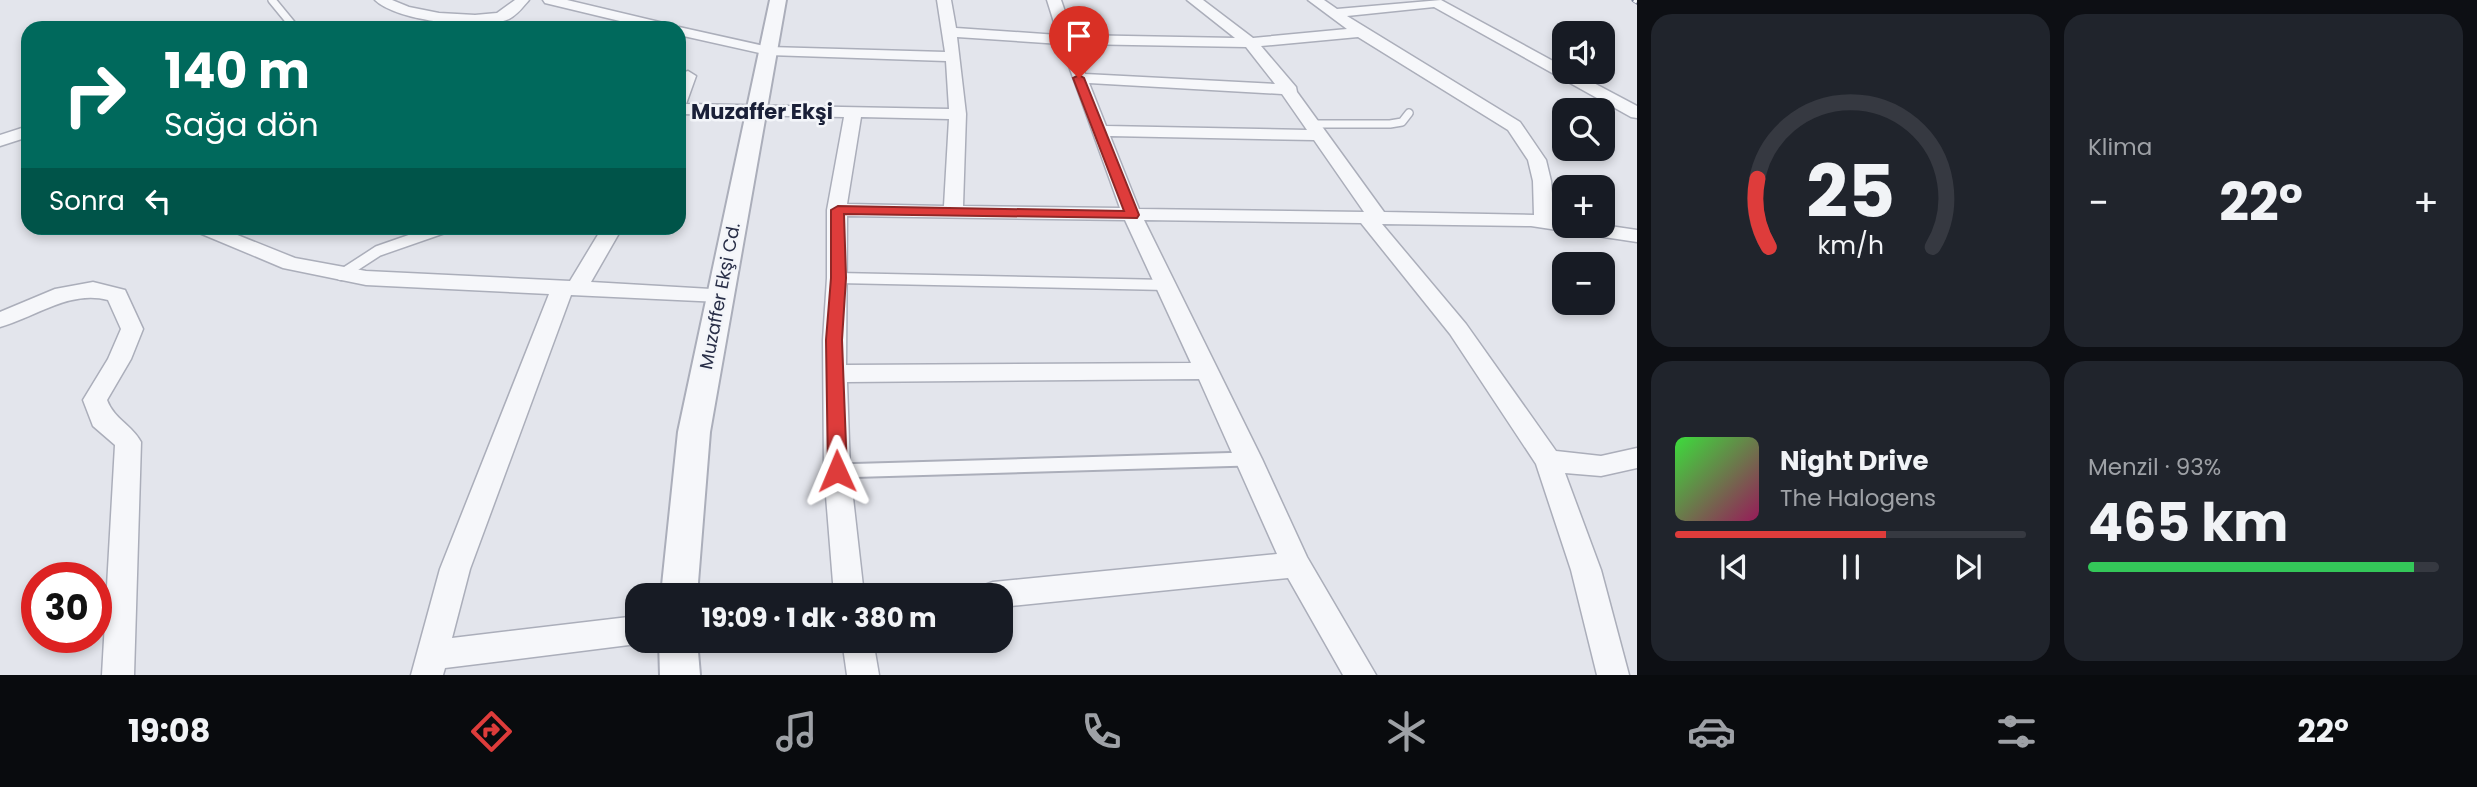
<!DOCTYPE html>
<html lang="tr">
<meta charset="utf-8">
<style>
body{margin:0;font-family:Poppins,sans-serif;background:#20242c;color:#f1f3f6;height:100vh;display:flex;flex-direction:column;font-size:26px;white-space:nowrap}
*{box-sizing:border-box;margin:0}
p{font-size:23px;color:#9ea1a6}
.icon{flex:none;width:38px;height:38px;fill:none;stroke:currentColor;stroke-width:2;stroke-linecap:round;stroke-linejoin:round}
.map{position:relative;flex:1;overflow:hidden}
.panel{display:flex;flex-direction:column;gap:14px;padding:14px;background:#0d0f14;width:840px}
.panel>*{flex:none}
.guide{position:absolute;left:21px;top:21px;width:665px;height:214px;border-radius:21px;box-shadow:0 4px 10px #0003;background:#00695c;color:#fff;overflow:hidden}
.buttons{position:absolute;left:1552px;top:21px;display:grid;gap:14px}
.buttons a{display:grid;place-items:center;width:63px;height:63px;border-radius:14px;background:#171b24;box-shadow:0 4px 10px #0003;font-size:35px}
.speed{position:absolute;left:21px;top:562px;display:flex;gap:14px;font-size:35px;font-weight:700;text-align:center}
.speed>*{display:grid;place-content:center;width:91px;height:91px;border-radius:50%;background:#171b24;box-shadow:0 4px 10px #0003;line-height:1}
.speed .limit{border:10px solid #d22;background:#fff;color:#111}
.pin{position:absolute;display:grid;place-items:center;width:60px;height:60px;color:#fff;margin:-72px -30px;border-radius:50% 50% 50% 0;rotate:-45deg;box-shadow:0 0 7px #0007}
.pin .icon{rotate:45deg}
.me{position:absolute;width:77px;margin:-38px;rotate:359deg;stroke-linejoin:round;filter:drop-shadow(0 0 5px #0008)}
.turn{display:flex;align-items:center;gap:24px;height:147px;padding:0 28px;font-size:32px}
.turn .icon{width:91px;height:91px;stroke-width:2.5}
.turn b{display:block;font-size:49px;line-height:60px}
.then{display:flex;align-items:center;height:66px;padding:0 28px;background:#0003;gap:14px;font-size:26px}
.big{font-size:52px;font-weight:700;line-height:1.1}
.panel .card{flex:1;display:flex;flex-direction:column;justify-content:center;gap:10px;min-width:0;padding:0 24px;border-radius:21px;background:#20242c}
.panel .dial{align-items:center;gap:0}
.dial svg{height:182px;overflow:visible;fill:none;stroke:#363941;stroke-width:7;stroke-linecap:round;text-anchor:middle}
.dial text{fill:#f1f3f6;stroke:none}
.song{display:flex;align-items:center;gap:21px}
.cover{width:84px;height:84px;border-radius:10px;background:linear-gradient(135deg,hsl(120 70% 55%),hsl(330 70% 35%))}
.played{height:7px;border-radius:4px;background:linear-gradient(90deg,#de3c3b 60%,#363941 60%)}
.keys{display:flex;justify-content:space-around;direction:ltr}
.heat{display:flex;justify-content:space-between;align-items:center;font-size:38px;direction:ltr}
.charge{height:10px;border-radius:5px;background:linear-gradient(90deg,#34c759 93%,#363941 0)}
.panel .tiles{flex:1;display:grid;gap:14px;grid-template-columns:repeat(2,1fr)}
.trip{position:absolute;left:625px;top:583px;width:388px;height:70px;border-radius:21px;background:#171b24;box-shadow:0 4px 10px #0003;font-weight:700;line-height:70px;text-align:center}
.menu{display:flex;height:112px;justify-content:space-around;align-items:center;background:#090b0e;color:#9ea1a6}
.menu .icon{width:49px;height:49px}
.menu .current{color:#de3c3b}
.menu b{font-size:32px;color:#f1f3f6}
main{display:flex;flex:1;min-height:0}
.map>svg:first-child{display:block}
</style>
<main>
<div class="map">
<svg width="1637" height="675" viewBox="0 0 1637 675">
<rect width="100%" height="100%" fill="#e3e5ec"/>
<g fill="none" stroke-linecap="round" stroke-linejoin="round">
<defs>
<g id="service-far2">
<path d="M272 0 295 28"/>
<path d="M1313 124H1390L1402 122 1409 113"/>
</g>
<g id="service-far1">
<path d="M341 275 378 251 444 228"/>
<path d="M838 278 1166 285"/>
</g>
<path id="service" d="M837 471 1247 459"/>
<g id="minor">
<path d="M375 0H392L409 7 439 13 475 15 497 13 515 0H529C523 7 517 15 509 19 482 31 396 21 375 0Z"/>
<path d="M543 0H567L672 25 674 28 679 27 769 47 945 52 937 0H951L956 28 1058 35 1047 0H1061L1073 35 1235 38 1187 0H1203L1253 38 1347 29 1308 0H1324L1337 9 1441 0 1564 67V72H1573L1637 106V118L1631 117 1434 7 1347 16 1520 122 1546 160 1551 181 1554 218 1564 219V226L1603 225 1637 230V242L1531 226 1382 224 1466 324 1556 451 1601 456 1637 448V468L1601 476 1565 473 1601 570 1629 675H1597L1571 570 1536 464 1450 334 1361 223 1144 220 1262 459 1307 557 1376 675H1343L1288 578 1001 607V595H978L982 586 993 582 1277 554 1199 379 847 382 850 471 864 595H834L824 471 823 340 827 278V210L844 117 679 114V79L682 73 688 71 696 76 686 104 949 109 946 61 769 55 679 35V28H649L545 3ZM957 37 1061 44 1120 208 963 206 966 114ZM1358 37 1508 130 1528 160 1533 181 1534 215 1384 212 1297 92 1296 87 1261 46ZM1076 44 1246 47 1275 84 1085 74ZM1089 83 1282 94 1307 130 1106 126ZM861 117 949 119 944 206 847 204ZM1110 136 1314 140 1364 212 1139 209ZM847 216 1125 220 1191 363 846 365Z"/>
<path d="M28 126V137L0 146V135Z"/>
<path d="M194 228H220L295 258 366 271 570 281 602 228H622L591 282 728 290 731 295 728 300 720 302 571 295 470 569 452 638 637 616V640H647L637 644 445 668 443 675H411L440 569 549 294 366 285 283 268 197 232Z"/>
<path d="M93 282 125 290 143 329 131 359 107 400C114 419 132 425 141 442L134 675H102L115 445 93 426 83 400 108 359 121 329 108 300C69 290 36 317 0 327V312L55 289Z"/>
<path d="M842 640H873L879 675H847Z"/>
</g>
<g id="tertiary">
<path d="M770 0H786L710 432 697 595H661L678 432Z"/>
<path d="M659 640H697L700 675H660Z"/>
</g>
</defs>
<use href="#service-far2" stroke="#abaeba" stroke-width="10"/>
<use href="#service-far1" stroke="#abaeba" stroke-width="13"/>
<use href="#service" stroke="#abaeba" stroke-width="17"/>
<use href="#minor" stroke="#abaeba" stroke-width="3"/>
<use href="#tertiary" stroke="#abaeba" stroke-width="4"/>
<use href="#service-far2" stroke="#f6f7fa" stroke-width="7"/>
<use href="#service-far1" stroke="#f6f7fa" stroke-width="10"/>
<use href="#service" stroke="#f6f7fa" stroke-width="13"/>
<use href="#minor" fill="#f6f7fa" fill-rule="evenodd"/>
<use href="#tertiary" fill="#f6f7fa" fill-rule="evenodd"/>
<defs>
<path id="rail" d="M1634 0 1637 2"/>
</defs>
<use href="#rail" stroke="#7a8198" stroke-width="5"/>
<use href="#rail" stroke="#f3f5f9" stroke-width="3.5" stroke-dasharray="10" stroke-linecap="butt"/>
</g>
<path fill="#de3c3b" stroke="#902726" stroke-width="2" d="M1079 75 1084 78 1139 215 1137 218 844 214 846 278 842 340 847 471 844 476 837 478 831 476 828 471 826 340 831 278V210L838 206 1124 211 1073 78Z"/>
<g text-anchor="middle" stroke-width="5" stroke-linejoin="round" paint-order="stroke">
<g font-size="18" fill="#282e47" stroke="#f3f5f9">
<text transform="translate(720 296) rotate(-79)" y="6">Muzaffer Ekşi Cd.</text>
</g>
<g font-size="21" font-weight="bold" fill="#1a2038" stroke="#f3f5f9">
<text x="762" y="119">Muzaffer Ekşi</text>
</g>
</g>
</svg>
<div class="buttons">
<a><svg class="icon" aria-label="sound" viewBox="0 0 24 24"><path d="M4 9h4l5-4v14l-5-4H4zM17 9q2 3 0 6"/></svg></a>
<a><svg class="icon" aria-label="search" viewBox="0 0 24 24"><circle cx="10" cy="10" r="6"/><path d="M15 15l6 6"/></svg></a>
<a>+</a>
<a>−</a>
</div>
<div class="speed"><div class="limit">30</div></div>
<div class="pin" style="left:1079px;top:78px;background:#d93025"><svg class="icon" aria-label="arrive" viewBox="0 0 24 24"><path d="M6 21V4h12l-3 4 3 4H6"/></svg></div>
<svg class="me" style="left:837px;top:471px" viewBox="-20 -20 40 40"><path d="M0-17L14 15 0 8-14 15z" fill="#de3c3b" stroke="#fff" stroke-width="4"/></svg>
<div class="trip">19:09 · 1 dk · 380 m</div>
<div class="guide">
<div class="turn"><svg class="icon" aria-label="right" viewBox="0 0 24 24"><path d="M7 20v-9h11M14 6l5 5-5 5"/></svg><div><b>140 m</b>Sağa dön</div></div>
<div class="then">Sonra<svg class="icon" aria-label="left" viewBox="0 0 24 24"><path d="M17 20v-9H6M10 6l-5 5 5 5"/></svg></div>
</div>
</div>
<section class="panel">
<div class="tiles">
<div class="card dial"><svg viewBox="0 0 100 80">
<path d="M14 69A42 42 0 1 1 86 69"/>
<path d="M14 69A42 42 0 0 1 9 39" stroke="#de3c3b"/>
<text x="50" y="56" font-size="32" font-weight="700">25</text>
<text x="50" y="72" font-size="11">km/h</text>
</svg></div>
<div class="card"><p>Klima</p>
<div class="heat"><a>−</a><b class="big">22°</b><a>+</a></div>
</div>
<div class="card">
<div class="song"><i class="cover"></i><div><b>Night Drive</b><p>The Halogens</p></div></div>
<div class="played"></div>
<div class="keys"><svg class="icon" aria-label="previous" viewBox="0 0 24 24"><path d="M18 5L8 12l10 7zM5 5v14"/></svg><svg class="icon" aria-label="pause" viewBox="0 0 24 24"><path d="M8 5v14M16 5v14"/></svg><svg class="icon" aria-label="next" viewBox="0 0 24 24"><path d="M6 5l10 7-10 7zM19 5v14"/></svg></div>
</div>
<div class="card"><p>Menzil · 93%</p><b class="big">465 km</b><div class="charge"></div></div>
</div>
</section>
</main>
<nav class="menu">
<b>19:08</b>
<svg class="icon current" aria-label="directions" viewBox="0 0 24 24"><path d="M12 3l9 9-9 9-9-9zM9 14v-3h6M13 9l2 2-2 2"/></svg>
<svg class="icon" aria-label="music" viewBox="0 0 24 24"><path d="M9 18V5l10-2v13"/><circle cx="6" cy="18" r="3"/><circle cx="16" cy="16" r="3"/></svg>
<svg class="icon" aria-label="phone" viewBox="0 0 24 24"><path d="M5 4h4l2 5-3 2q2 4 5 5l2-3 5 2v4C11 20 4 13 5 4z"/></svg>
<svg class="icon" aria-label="climate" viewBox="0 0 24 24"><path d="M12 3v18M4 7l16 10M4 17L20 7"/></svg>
<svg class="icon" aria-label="car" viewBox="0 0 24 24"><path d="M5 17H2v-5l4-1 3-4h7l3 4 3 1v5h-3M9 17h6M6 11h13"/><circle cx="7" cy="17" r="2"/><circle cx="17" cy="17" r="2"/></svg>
<svg class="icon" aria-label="filters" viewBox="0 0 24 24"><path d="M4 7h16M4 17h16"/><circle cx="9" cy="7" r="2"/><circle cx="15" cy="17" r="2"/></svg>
<b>22°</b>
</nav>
